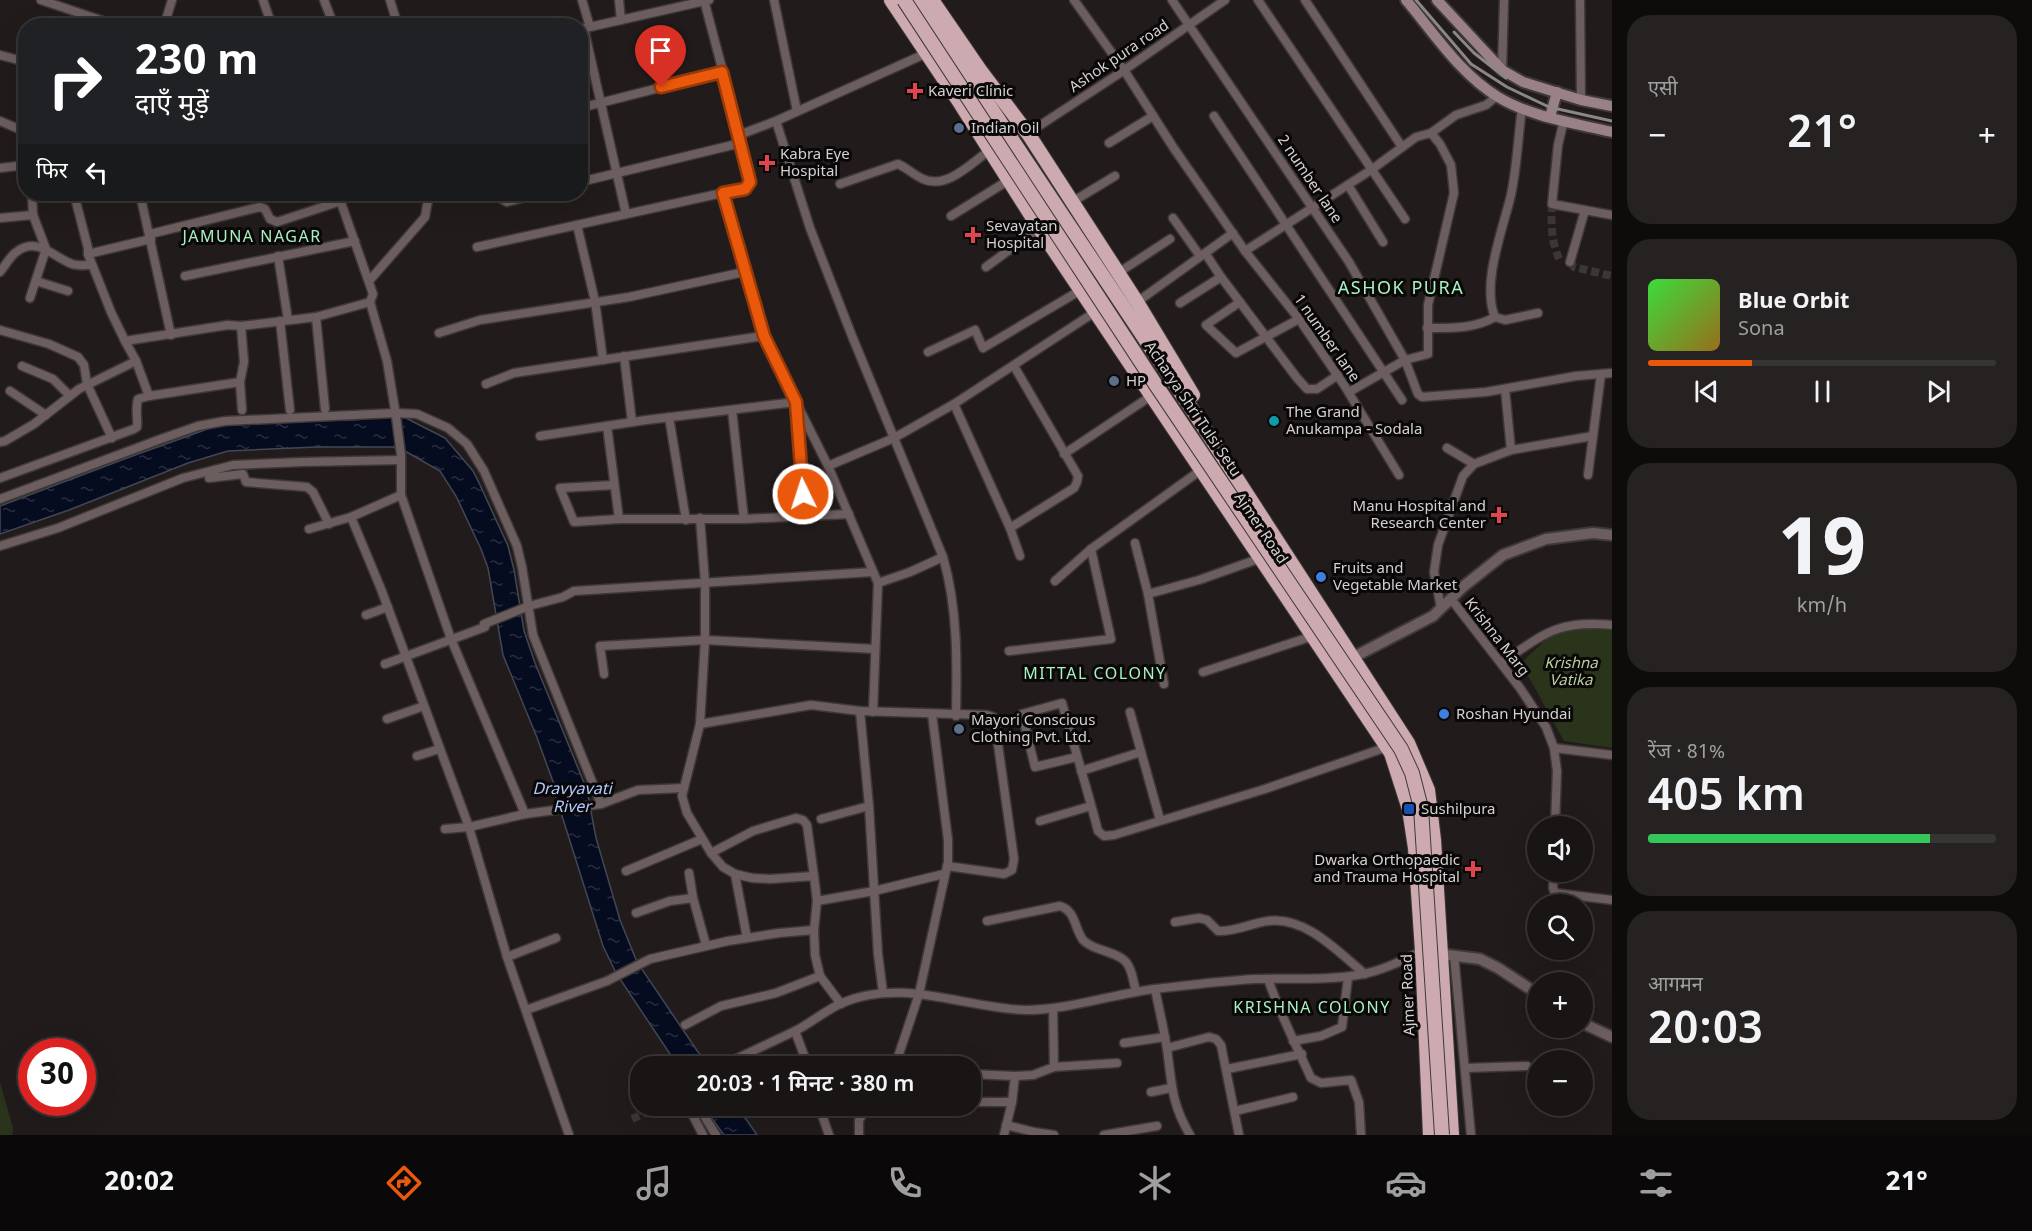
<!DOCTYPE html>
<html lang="hi">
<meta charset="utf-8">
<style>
body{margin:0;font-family:Georgia,"Noto Sans Devanagari",serif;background:#262222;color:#f1f3f6;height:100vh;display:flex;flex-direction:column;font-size:22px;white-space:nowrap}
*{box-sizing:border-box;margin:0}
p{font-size:20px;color:#9f9fa0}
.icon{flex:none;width:33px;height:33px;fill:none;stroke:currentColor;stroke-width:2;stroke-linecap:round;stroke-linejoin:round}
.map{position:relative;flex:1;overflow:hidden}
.sheet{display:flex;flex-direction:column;gap:15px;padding:15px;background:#0e0c0b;width:420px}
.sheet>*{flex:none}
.hud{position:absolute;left:18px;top:18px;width:570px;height:183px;border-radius:24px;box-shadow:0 6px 24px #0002,0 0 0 2px #373434;background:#202124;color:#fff;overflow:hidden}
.fabs{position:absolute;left:1527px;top:816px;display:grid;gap:12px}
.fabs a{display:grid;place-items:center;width:66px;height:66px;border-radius:50%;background:#191514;box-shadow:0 6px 24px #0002,0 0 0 2px #373434;font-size:30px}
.speed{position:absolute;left:18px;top:1038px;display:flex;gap:12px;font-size:30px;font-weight:700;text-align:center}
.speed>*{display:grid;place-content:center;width:78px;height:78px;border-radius:50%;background:#191514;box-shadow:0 6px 24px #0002,0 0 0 2px #373434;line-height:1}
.speed .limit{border:9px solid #d22;background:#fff;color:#111}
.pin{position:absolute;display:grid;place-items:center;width:51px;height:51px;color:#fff;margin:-62px -26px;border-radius:50% 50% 50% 0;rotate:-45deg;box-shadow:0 0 6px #0007}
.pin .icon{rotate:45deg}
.me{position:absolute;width:66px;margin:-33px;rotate:356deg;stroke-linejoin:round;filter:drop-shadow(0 0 4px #0008)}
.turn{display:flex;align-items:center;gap:21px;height:126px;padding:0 18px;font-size:27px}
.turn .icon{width:78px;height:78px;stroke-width:2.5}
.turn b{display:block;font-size:42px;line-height:51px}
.then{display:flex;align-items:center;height:57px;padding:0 18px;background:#0003;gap:12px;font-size:22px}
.big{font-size:45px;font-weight:600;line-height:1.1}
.sheet .tile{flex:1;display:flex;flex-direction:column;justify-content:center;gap:9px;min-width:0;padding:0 21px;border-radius:24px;background:#262222}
.sheet .dial{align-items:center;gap:0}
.dial b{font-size:78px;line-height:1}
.song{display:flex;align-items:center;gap:18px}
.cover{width:72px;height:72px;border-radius:9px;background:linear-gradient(135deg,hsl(120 70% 55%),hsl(40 70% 35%))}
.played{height:6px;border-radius:3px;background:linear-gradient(90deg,#ea580c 30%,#373434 30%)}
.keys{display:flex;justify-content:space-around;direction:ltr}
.heat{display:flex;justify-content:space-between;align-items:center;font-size:33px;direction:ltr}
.charge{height:9px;border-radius:4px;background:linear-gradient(90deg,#34c759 81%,#373434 0)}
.trip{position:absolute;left:630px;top:1056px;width:351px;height:60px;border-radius:24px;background:#191514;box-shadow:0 6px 24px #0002,0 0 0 2px #373434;font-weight:600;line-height:60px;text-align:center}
.menu{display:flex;height:96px;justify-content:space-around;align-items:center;background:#0a0808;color:#9f9fa0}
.menu .icon{width:42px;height:42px}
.menu .selected{color:#ea580c}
.menu b{font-size:27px;color:#f1f3f6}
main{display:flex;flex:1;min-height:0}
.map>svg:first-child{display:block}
</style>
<main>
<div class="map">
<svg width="1612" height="1135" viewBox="0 0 1612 1135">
<defs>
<pattern id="water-ripples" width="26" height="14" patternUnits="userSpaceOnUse" patternTransform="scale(1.5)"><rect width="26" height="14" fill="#050c20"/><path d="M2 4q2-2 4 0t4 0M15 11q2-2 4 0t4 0" fill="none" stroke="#292e3f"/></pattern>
</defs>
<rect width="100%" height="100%" fill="#211c1b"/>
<g fill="#29341b">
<path d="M1574 627 1612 629V748L1564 741 1521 663 1554 632Z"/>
<path d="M0 1082 13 1128 12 1135H0Z"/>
</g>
<g fill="url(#water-ripples)" stroke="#434755" stroke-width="1.5">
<path d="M400 415 445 438 473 471 480 485 508 546 514 570 524 631 535 663 587 790 596 838 620 920 637 962 698 1052 712 1066H678L616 973 603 946 563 819 555 796V787L536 735 503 655 488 568 481 549 456 496 440 471 405 451 393 447H316L228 451 188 463 69 510 0 534V506L127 458 213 427 247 422 354 420Z"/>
<path d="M703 1106H737L757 1135H724Z"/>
</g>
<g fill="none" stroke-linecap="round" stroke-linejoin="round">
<g stroke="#3c3736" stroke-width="8" stroke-dasharray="8 4" stroke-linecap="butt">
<path d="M1552 204C1551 227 1551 240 1560 261"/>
<path d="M1570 262 1574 267 1612 276"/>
<path d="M632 1119 659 1106"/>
</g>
<defs>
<g id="minor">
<path d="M41 0 118 26"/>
<path d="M263 0 272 26"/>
<path d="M324 0 334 26"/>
<path d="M390 0 398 26"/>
<path d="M582 0 590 27"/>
<path d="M619 0 621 20"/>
<path d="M774 0 797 111"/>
<path d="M1074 0 1124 70 1173 147 1245 251 1371 170 1416 137 1431 133 1456 115 1486 105 1497 96"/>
<path d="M1172 0 1349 262 1405 360 1418 394 1422 397 1486 392 1576 376 1612 373"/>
<path d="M1258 0 1405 219"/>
<path d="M1305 0 1402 147"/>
<path d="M1580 0 1581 100"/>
<path d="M164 26 172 0"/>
<path d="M581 29 709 0"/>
<path d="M584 29 626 214"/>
<path d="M0 55 26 62"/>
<path d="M1502 70 1504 0"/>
<path d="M580 108 722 72"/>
<path d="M1522 108C1518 137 1517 167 1511 195 1503 229 1481 284 1495 317L1505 320 1538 313"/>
<path d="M1214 116 1402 400"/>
<path d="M1564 120 1558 145 1552 204 1612 215"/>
<path d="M0 121 26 132"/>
<path d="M776 121 810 228 852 336 943 557C958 609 957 662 956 716"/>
<path d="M739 135 776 121 927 53"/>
<path d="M1029 135 1039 126 1117 75 1225 0"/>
<path d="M1109 143 1153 116"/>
<path d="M0 168 17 166 26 168"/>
<path d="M580 182 741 143"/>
<path d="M840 184 898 164C907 168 914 175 923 179 947 190 971 163 990 150"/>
<path d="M1348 185 1383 242"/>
<path d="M723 193 763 336 828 466 878 583 873 712"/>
<path d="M74 194 88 248V254L111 312 125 341 228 325 241 326 316 317 370 302 373 294 338 194"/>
<path d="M140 194 171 335"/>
<path d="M493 194 507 202 538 194"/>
<path d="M1072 202 1115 176"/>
<path d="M951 216 1009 180"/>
<path d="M0 218 33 215 32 194"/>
<path d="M1173 218 1200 256"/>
<path d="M577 225 595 301 603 360"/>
<path d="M150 234 260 207 265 209 270 219 277 222 341 201"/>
<path d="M477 247 745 188 750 182V174L704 0"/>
<path d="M1245 251 1299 319 1344 385 1399 475"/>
<path d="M88 254 151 239"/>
<path d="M278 256 288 320"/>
<path d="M1570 262 1585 210"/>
<path d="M986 267 1039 228"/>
<path d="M0 272C5 266 9 258 15 253 37 235 53 257 72 264 78 266 86 265 92 265"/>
<path d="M1118 273 1170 239"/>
<path d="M185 276 355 241"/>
<path d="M1221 277 1297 378 1307 389H1317L1338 375"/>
<path d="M36 281 68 291"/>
<path d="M369 281 425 217 429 194"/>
<path d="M30 298 46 249 33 215"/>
<path d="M370 302 387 361 396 416 401 455V495L451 639 525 814"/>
<path d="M1137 302 1233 233"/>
<path d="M1240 302 1206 325 1236 353 1299 319"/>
<path d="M1180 303 1221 277 1205 253"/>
<path d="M316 317 325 409"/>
<path d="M280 321 290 410"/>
<path d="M241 326 244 362 240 382 242 410"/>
<path d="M1427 328C1451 328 1474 329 1495 317"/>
<path d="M0 330 49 344 78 357 84 365 87 384 112 438"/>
<path d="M439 333 480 320 629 297 744 272"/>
<path d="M928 352 975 330 983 348 1081 290"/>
<path d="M624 356 632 422"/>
<path d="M136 361 149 396"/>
<path d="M22 366 53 379 70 396"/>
<path d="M486 384 514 373 763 336"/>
<path d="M1505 389 1511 450"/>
<path d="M10 391 46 415"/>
<path d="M1349 392 1405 360 1428 354V305L1454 193 1451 165 1440 144 1431 133"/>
<path d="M954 404 1010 528 1074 488 1077 482 1078 476 1014 366"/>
<path d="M732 410 744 519"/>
<path d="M669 417 686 520"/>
<path d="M607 426 619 519"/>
<path d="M540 436 646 420 796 402 805 516"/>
<path d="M0 442 5 441 34 424 79 389 136 361 125 341"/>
<path d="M1064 454 1151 396"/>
<path d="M1474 464 1511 450 1593 436 1601 374"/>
<path d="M828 466 894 438 954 404 1095 312"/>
<path d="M1588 475 1593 436"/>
<path d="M0 478 134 429 137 427C138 418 135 408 138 399L149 396 240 382"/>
<path d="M209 478 243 474 246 482 307 487 313 492 329 524"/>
<path d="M614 485 560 488 574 522 619 519H744L849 514"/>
<path d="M0 499 161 439 198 426 225 421 395 413 417 414 448 428 467 444 484 471 517 546 522 567 533 635 601 804"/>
<path d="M351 517 381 589 469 827 507 957 569 1135"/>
<path d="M700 518 705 582V640L700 724 682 796 687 813 711 853 723 867 735 874 752 878 770 879 814 876 817 901 814 930 815 955 820 976 841 1004"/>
<path d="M1010 528 1020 556"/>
<path d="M309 529 351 517 401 495"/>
<path d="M1135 543 1148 594 1164 684"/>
<path d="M0 546 58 528 183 478 233 465 302 462 401 460"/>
<path d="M1055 581 1091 549 1201 470"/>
<path d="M878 583 910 572 943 557"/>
<path d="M1148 594 1199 580 1261 558"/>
<path d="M1451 599 1520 688 1546 727 1554 748 1557 771 1555 826"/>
<path d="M1441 608 1434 572 1438 545 1463 476 1474 464 1447 448"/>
<path d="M366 615 388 607"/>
<path d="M484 624 529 606 563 597 574 591 873 572"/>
<path d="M1009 651 1111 639 1091 549"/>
<path d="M1501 663C1544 634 1557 620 1612 625"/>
<path d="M385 664 485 627"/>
<path d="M1203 672 1313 636"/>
<path d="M604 674 600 646 705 640 875 649"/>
<path d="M860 711 869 806 878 954 883 993"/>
<path d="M1130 712 1160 820"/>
<path d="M387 719 424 706"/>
<path d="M700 724 811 705 860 711 987 715 993 717 995 723 1014 859 1012 870 1004 874 947 866"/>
<path d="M1554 748 1612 755"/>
<path d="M417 756 439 749"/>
<path d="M1077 757 1035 767 1022 714 1062 703C1074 746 1087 788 1098 831L1104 836 1114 835 1265 789 1387 747"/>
<path d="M1081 771 1141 752"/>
<path d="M821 819 869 806"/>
<path d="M1040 821 1091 806"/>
<path d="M445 829 469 827 525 814 601 804 638 790 684 788"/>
<path d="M711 853 753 831 796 818 803 820 807 825 814 876"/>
<path d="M626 871 702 839"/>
<path d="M1554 872 1553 888 1555 893 1612 900"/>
<path d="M689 873 693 898 706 945"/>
<path d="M735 874 747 938"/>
<path d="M817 901 874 891 944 874"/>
<path d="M636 913 670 901 693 898"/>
<path d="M987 921 1060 906C1076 911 1074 928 1083 940 1088 945 1093 947 1099 949 1130 959 1129 961 1136 992"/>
<path d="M1175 922 1199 918 1207 920 1218 931C1236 932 1251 923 1268 921 1306 916 1338 952 1365 974"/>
<path d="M1454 955 1471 1135"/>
<path d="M507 957 556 938"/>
<path d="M1268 979C1280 1014 1296 1045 1311 1078L1321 1083 1351 1080 1359 1102 1361 1135"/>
<path d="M1155 989C1159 1009 1164 1029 1167 1049 1172 1084 1171 1103 1190 1135"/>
<path d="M1053 1008 1054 1067"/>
<path d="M526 1010 607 981 650 959 728 941 779 933 814 930"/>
<path d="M685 1025 721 1006 776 993 820 976"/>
<path d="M1293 1041 1321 1036 1342 1027 1348 977"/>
<path d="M1124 1043 1165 1037"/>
<path d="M1167 1048 1209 1037 1216 1039 1221 1045 1239 1135"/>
<path d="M721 1066 795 1031"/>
<path d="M808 1066 795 1031C811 1023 826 1010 842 1003 901 977 964 1008 1025 1010 1069 1010 1112 994 1155 989 1188 985 1222 981 1255 979 1290 978 1328 981 1363 974 1384 970 1403 960 1422 951"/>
<path d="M895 1066 919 994 948 862V840L932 714"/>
<path d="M1465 1068 1527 1066"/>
<path d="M1227 1069 1302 1054"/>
<path d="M970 1074 1015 1076 1033 1075 1054 1067 1117 1063"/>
<path d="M1151 1092 1171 1088"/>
<path d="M970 1102H1012"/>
<path d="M688 1106 703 1135"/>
<path d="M698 1106 716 1135"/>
<path d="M819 1106 829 1135"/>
<path d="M761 1110 771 1106"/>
<path d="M1235 1111 1293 1097"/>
<path d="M1006 1125 1034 1132 1054 1135"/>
<path d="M859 1135V1120L868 1106"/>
<path d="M1004 1135 1012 1102 1015 1076"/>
<path d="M1104 1135 1157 1126"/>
</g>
<g id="tertiary">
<path d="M1346 661 1433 616 1464 586 1503 555 1546 539 1593 533 1612 535"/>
<path d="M1440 954 1480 959 1498 968 1538 994"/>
<path d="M1582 1023 1612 1037"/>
</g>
<g id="secondary">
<path d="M1406 0C1434 33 1460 74 1498 97 1531 117 1574 123 1612 132"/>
<path d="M1437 0 1502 70 1523 82 1581 100 1612 106"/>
<path d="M1550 117 1557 92"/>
</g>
<g id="trunk">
<path d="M891 0 958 100 1039 228 1391 753 1409 809 1415 848 1422 951 1430 1135"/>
<path d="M919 0 1197 417 1408 743 1428 790 1434 840 1452 1135"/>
<path d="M932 0 980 70 1029 135 1137 302 1193 395"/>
</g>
</defs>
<use href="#minor" stroke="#3e3938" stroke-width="11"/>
<use href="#tertiary" stroke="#3e3938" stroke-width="14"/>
<use href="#secondary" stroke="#3e3938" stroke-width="14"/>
<use href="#trunk" stroke="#3e3938" stroke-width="16"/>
<use href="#minor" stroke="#6c5d5f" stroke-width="8"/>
<use href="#tertiary" stroke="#6c5d5f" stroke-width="10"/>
<use href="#secondary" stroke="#998185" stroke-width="10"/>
<use href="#trunk" stroke="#ccaaaf" stroke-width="14"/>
<g stroke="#8b8786" stroke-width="3">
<path d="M1416 0 1471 64 1507 87 1549 107 1612 121"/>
<path d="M1454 32 1474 53 1506 78"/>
</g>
<defs>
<path id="trunk-bridge" d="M904 0 1156 385 1401 749 1412 773 1421 808 1442 1135"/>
</defs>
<use href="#trunk-bridge" stroke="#3e3938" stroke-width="16" stroke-linecap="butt"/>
<use href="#trunk-bridge" stroke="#ccaaaf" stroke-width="14"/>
</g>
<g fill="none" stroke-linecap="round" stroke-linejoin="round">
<defs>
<path id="route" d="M661 87 722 72 750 182 745 189 723 193 764 336 796 402 803 494"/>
</defs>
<use href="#route" stroke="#983908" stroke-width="15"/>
<use href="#route" stroke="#ea580c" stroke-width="10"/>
</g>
<g fill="#e0444e" stroke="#090707" stroke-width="2">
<path d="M912 82h6v6h6v6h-6v6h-6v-6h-6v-6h6z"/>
<path d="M764 154h6v6h6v6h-6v6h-6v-6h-6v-6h6z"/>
<path d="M970 226h6v6h6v6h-6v6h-6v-6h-6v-6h6z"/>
<path d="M1496 506h6v6h6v6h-6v6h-6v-6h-6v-6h6z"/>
<path d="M1470 860h6v6h6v6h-6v6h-6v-6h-6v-6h6z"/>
</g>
<g fill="#5c6f8a" stroke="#090707" stroke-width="2">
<circle cx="959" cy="128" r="6"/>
<circle cx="1114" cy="381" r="6"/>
<circle cx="959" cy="729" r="6"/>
</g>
<circle fill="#0f9aa8" stroke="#090707" stroke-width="2" cx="1274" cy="421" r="6"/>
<g fill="#3f7fe0" stroke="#090707" stroke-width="2">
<circle cx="1321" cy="577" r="6"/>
<circle cx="1444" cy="714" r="6"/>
</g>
<rect fill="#1a4fb4" stroke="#090707" stroke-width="2" x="1403" y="803" width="12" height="12" rx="3"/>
<g text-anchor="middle" stroke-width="6" stroke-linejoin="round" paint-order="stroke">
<g font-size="15" fill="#d4d1d0" stroke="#090707">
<text transform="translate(1119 56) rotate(-34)" y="5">Ashok pura road</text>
<text transform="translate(1310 179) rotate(56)" y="5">2 number lane</text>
<text transform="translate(1327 338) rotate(55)" y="5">1 number lane</text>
<text transform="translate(1193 409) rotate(56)" y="5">Acharya Shri Tulsi Setu</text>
<text transform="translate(1261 528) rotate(56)" y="5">Ajmer Road</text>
<text transform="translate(1497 637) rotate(52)" y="5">Krishna Marg</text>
<text transform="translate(1408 995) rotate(-92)" y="5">Ajmer Road</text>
</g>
<g font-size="15" fill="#d4d1d0" stroke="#090707" text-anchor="start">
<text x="928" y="96">Kaveri Clinic</text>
<text x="971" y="133">Indian Oil</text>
<text x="780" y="159">Kabra Eye<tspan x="780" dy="17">Hospital</tspan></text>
<text x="986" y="231">Sevayatan<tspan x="986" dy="17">Hospital</tspan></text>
<text x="1126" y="386">HP</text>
<text x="1286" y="417">The Grand<tspan x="1286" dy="17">Anukampa - Sodala</tspan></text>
<text x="1486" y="511" text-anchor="end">Manu Hospital and<tspan x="1486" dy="17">Research Center</tspan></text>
<text x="1333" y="573">Fruits and<tspan x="1333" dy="17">Vegetable Market</tspan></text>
<text x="1456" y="719">Roshan Hyundai</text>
<text x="971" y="725">Mayori Conscious<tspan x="971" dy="17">Clothing Pvt. Ltd.</tspan></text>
<text x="1421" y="814">Sushilpura</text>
<text x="1460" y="865" text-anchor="end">Dwarka Orthopaedic<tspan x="1460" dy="17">and Trauma Hospital</tspan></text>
</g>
<g font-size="15" font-style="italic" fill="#bad19e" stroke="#090707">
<text x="1571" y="668">Krishna<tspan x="1571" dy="17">Vatika</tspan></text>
</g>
<g font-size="16" letter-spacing="1.5" fill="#a8f2c0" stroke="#090707">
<text x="252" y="242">JAMUNA NAGAR</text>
<text x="1095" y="679">MITTAL COLONY</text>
<text x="1312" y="1013">KRISHNA COLONY</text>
</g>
<g font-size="16" font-style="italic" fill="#b2cbfc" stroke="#090707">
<text x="572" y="794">Dravyavati<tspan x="572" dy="18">River</tspan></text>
</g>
<g font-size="18" letter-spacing="1.5" fill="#a8f2c0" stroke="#090707">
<text x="1401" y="294">ASHOK PURA</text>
</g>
</g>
</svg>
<div class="fabs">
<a><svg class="icon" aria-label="sound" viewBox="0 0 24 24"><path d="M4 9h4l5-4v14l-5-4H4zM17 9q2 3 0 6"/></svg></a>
<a><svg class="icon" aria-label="search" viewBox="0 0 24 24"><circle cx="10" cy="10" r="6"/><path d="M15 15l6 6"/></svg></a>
<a>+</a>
<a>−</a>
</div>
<div class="speed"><div class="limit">30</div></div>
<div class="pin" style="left:661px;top:87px;background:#d93025"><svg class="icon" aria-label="arrive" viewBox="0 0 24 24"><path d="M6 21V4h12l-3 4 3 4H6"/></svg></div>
<svg class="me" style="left:803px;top:494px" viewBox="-20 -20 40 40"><circle r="17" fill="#ea580c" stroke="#fff" stroke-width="3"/><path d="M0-11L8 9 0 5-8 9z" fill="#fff"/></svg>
<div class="trip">20:03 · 1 मिनट · 380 m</div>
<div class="hud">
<div class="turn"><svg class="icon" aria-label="right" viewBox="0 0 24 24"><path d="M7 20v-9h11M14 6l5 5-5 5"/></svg><div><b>230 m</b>दाएँ मुड़ें</div></div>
<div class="then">फिर<svg class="icon" aria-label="left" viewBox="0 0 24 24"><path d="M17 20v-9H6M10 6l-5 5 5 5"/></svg></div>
</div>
</div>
<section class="sheet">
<div class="tile"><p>एसी</p>
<div class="heat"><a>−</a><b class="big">21°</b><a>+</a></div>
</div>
<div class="tile">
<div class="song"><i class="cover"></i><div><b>Blue Orbit</b><p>Sona</p></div></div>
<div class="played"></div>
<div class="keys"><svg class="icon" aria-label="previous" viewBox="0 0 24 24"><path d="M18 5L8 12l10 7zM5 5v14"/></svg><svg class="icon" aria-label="pause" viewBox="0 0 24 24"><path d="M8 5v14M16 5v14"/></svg><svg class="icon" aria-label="next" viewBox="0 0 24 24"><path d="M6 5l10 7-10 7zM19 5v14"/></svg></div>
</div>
<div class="tile dial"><b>19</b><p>km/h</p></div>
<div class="tile"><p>रेंज · 81%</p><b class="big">405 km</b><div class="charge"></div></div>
<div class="tile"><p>आगमन</p><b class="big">20:03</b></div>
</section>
</main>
<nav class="menu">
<b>20:02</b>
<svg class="icon selected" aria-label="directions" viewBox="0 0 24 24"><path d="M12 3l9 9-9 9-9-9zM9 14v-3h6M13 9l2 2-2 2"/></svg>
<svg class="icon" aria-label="music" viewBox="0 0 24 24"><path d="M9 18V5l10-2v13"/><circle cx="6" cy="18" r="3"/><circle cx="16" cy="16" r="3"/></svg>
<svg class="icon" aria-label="phone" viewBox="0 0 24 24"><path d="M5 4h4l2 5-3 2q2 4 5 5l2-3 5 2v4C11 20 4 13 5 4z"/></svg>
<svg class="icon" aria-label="climate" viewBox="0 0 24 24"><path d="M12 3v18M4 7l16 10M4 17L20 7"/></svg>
<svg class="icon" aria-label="car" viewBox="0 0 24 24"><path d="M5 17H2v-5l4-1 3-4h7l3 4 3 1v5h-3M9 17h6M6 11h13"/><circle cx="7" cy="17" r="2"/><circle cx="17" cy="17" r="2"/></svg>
<svg class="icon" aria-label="filters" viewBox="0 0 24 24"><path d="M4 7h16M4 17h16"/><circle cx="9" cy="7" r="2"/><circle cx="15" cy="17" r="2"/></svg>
<b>21°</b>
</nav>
